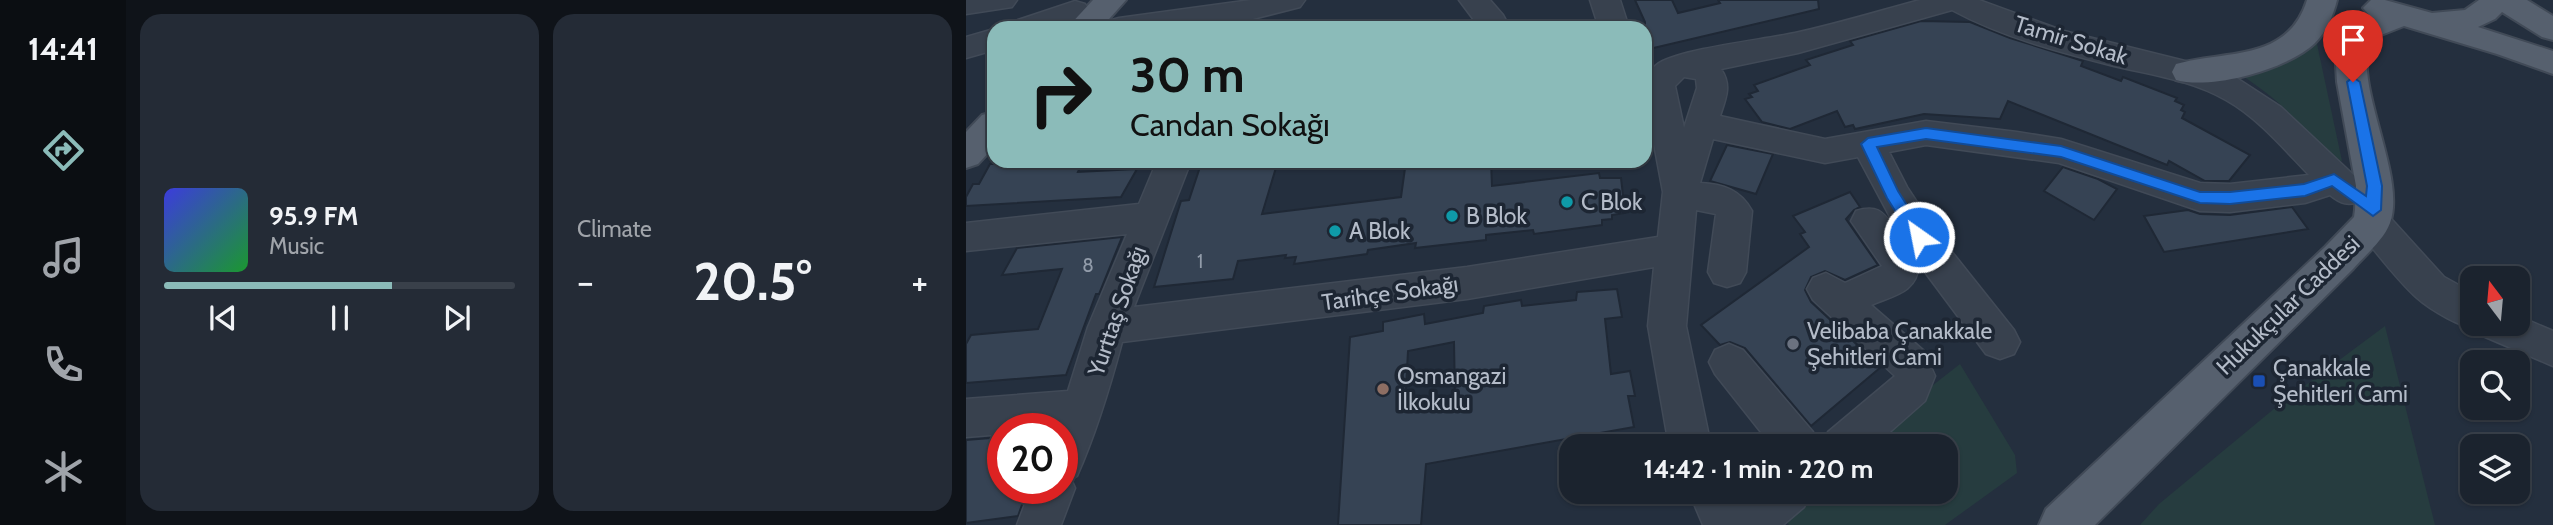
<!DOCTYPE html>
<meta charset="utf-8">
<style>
body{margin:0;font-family:Cabin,sans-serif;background:#242b36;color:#f1f3f6;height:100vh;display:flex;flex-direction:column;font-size:26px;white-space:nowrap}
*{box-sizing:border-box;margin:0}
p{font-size:23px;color:#a0a4aa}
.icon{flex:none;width:38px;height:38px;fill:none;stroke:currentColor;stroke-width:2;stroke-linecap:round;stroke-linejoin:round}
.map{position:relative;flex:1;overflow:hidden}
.drawer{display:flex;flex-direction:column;gap:14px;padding:14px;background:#0f1319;width:840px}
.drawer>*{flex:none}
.hud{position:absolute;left:21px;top:21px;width:665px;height:147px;border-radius:21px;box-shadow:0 2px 5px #0004,0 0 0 2px #39404a;background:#8bbbb9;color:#111;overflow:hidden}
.needle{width:46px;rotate:344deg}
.controls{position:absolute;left:1494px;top:266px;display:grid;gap:14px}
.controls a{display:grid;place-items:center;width:70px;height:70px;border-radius:14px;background:#1b232e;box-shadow:0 2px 5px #0004,0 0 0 2px #39404a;font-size:35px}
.speed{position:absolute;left:21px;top:413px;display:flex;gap:14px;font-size:35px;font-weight:700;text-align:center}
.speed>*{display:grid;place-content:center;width:91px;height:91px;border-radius:50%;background:#1b232e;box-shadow:0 2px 5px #0004,0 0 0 2px #39404a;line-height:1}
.speed .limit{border:10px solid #d22;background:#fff;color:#111}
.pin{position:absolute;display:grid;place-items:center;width:60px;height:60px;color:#fff;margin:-72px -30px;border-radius:50% 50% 50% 0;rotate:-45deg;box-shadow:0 0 7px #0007}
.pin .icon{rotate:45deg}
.me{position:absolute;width:77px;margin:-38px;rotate:327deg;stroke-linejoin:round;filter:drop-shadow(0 0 5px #0008)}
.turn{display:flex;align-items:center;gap:24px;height:147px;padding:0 28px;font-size:32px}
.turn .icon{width:91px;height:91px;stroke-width:2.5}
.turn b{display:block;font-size:49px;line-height:60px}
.big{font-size:52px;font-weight:800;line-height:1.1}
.drawer .tile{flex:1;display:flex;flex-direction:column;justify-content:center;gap:10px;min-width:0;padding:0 24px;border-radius:21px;background:#242b36}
.song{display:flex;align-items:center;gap:21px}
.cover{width:84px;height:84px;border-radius:10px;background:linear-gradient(135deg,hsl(240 70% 55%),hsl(130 70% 35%))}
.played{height:7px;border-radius:4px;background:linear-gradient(90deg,#8bbbb9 65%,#39404a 65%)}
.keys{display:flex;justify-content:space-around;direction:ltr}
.heat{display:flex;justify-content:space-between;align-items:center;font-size:38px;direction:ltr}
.drawer .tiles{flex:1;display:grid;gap:14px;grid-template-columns:repeat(2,1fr)}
.trip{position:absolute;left:593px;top:434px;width:399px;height:70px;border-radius:21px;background:#1b232e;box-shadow:0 2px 5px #0004,0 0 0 2px #39404a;font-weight:800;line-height:70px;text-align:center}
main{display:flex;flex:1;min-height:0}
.dock{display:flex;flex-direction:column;width:126px;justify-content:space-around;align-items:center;background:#0b0e12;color:#a0a4aa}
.dock .icon{width:49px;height:49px}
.dock .on{color:#8bbbb9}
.dock b{font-size:32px;color:#f1f3f6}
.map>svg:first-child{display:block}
</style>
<main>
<nav class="dock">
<b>14:41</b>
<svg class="icon on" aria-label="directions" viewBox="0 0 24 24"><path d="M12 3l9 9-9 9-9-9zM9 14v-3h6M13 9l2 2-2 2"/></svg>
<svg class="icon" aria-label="music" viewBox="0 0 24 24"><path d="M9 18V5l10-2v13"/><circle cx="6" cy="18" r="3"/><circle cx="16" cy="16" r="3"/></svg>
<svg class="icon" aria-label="phone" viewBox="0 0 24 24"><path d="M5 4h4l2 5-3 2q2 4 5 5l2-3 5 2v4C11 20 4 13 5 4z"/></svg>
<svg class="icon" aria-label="climate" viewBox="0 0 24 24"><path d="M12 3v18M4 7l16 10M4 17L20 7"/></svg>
</nav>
<section class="drawer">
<div class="tiles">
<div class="tile">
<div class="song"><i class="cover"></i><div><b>95.9 FM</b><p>Music</p></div></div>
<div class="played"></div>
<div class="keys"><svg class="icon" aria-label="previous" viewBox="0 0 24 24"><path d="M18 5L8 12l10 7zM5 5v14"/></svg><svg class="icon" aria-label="pause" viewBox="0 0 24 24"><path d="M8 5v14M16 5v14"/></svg><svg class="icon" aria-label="next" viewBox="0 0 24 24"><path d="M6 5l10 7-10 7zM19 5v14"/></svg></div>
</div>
<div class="tile"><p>Climate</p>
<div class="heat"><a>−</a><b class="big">20.5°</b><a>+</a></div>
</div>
</div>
</section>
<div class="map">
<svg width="1587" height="525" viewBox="0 0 1587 525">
<rect width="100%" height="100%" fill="#242f3e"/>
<g fill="#263c3f">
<path d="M1351 44 1376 161 1362 159C1334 122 1314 100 1275 75L1309 68Z"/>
<path d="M1419 326 1469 525H1174L1193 504 1309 408Z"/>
<path d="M994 364 1049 455 1051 473 979 525H823L810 509 831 492H980V446H889Z"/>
</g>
<g fill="#364354" stroke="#1f2835" stroke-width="2" fill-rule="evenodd">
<path d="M669 0H706L712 13 754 3 752 0H852L853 9 679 50V22Z"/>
<path d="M955 21 1004 22 1044 38 1117 61 1115 66 1155 81 1157 77 1211 98 1209 101 1218 105 1215 110 1219 112 1216 118 1284 155 1263 181H1239L1203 161 1201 165 1042 101 1034 119 958 114 889 129 887 125 879 127 871 111 824 129 796 122 779 99 786 97 783 94 792 91 788 85 844 65 840 60 887 45 884 41Z"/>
<path d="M761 145 807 154 790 194 744 181Z"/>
<path d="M33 161H117L112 172 171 169 155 197 0 206V197L7 184H13L24 164H32Z"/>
<path d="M236 161H312L296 214 435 197 440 161H525L526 186 633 173 634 178H655L659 213 646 215V219L636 220V225L568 234 567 230 520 235V240L449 248 450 243 402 250 401 254 328 264 330 257 319 258 320 255 272 261 267 279 188 287 215 201 223 200Z"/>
<path d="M1097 167 1132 179 1151 189 1128 220 1078 191Z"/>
<path d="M884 192 894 207 888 210 880 219 912 265 879 280 859 271 845 277 839 290 845 302 915 367 845 426 779 348 764 342 754 345 735 325 843 247 834 234 839 232 827 216Z"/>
<path d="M1326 207 1342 229 1198 252 1178 216 1222 210 1234 214 1264 215Z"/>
<path d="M156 237 133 294H130L100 375 0 383V344L5 335 72 329 96 269 36 275 51 248Z"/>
<path d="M651 289 656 317 639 319 645 374 664 371 669 396H662L668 427 460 464 455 525H372L384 337 417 331V322L458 314 459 324 517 313 518 306 555 300 556 306 610 300 611 292ZM488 342 489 397 439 407 442 351Z"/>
<path d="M37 437V488H62L52 516 0 523V440Z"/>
</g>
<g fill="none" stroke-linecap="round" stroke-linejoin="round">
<defs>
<g id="minor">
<path d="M0 0H51L46 7 0 14Z"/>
<path d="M285 0H339L334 7 271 23 230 28H138L142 21 153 18Z"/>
<path d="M493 0H524L537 15 544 28H514Z"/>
<path d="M624 0H654L663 28H633Z"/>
<path d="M954 0H1013L1098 31 1227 63 1269 77 1315 107 1396 183 1401 192 1396 201C1382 206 1375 204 1364 195L1339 203 1264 212 1234 211 1093 163 960 145 923 152 941 187 974 237 1048 330 1054 342 1048 354 1034 359 1020 354 953 264C951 293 928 295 905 305L958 351 969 376 959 401 908 446H856L862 432 929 376 847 300 841 289 847 278 860 273 879 283 916 266 885 221 890 211C913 204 917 213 931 230L892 157 859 163 747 139 734 183C757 184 775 190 786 211L780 272 774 283 761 287 748 283 742 272 750 214 730 210 720 326 745 446H703L682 326 688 267 501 299 156 342C144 387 130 433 111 476L105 479 109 488 95 525H51L65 488H96V429H37V434L0 437V399L102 391 122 327 161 234 0 251V223L173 204 191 161H225L168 307 501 267 692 237 697 192 679 96C679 83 681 71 693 63 720 48 796 40 829 33 871 24 913 11 954 0ZM986 10C1036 37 1093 52 1148 66 1186 75 1225 80 1260 100 1292 118 1317 148 1343 175L1264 184 1234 183 1095 139 1051 132 960 121 859 139 754 116C760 98 766 85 755 69L832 53ZM718 77 730 79 731 88 718 128 709 86Z"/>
<path d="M109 1 119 4 124 11C109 34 68 28 45 28L49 21Z"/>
<path d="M28 29V50L0 58V37Z"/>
<path d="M1406 208 1419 212 1478 277 1507 293V324H1552V316L1587 331V366L1517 336 1513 327C1500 332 1462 308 1451 298 1430 279 1412 254 1393 232L1388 222 1393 212Z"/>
<path d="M763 344 777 350 847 432 853 446H806L749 374 743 362 749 350Z"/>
<path d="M723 492H767L772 502 790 492H845L838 507 817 525H737Z"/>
</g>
<g id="major">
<path d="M127 0H160L135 28H101Z"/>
<path d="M1341 0H1371C1367 16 1361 31 1349 43 1322 69 1246 90 1210 80L1206 72 1210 64C1260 50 1322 62 1341 0Z"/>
<path d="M1405 0H1419L1466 13 1499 10 1513 0H1561L1587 16V40L1576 37 1536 12 1529 19 1512 27 1587 51V74L1531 54 1438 26 1405 39C1385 82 1441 175 1424 223 1418 240 1398 256 1387 269L1129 525H1073L1080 509 1359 247 1388 217 1389 210 1390 186 1371 82 1369 47 1381 25 1404 16 1397 8Z"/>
<path d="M28 112V147L12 164 0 168V132L16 115Z"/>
</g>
</defs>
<use href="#minor" stroke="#414a57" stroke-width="3"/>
<use href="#major" stroke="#414a57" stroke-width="4"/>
<use href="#minor" fill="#38414e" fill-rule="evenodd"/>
<use href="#major" fill="#56606e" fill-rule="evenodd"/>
</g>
<path fill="#1a73e8" stroke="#114b97" stroke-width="2" d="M1387 77 1394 82 1416 186 1415 210 1407 216 1366 186 1339 196 1264 204 1234 203 1095 157 960 139 911 147 932 191 961 237 953 243 948 241 921 198 895 144 902 138 960 128 1095 146 1234 192H1264L1338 184 1368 174 1400 196 1401 186 1381 82Z"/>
<g fill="#0f9aa8" stroke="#1d2633" stroke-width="2.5">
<circle cx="601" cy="202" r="7"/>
<circle cx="486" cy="216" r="7"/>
<circle cx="369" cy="231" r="7"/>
</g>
<circle fill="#6b7280" stroke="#1d2633" stroke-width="2.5" cx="827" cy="344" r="7"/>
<rect fill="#1a4fb4" stroke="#1d2633" stroke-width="2.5" x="1286" y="374" width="14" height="14" rx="3.5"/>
<circle fill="#8d6e63" stroke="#1d2633" stroke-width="2.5" cx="417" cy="389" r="7"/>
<g text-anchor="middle" stroke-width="7" stroke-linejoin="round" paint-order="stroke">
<g font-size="19" fill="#929caa">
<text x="234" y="268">1</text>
<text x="122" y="272">8</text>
</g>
<g font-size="23" fill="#b4bcc9" stroke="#1d2633">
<text transform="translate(1105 40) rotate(17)" y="8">Tamir Sokak</text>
<text transform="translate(424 293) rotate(-8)" y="8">Tarihçe Sokağı</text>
<text transform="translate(1322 305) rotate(-44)" y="8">Hukukçular Caddesi</text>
<text transform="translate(151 311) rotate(-71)" y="8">Yurttaş Sokağı</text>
</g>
<g font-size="23" fill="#b4bcc9" stroke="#1d2633" text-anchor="start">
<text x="615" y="210">C Blok</text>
<text x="500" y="224">B Blok</text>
<text x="383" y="239">A Blok</text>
<text x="841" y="339">Velibaba Çanakkale<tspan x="841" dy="26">Şehitleri Cami</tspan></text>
<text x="1307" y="376">Çanakkale<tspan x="1307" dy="26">Şehitleri Cami</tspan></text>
<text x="431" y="384">Osmangazi<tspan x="431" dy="26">İlkokulu</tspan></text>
</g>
</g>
</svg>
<div class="controls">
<a><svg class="needle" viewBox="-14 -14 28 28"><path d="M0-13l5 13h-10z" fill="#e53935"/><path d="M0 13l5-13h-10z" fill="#a0a4aa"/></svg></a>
<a><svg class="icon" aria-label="search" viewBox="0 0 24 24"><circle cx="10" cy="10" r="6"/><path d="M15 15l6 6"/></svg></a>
<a><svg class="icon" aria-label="layers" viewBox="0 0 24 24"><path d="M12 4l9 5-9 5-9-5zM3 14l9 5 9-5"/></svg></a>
</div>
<div class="speed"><div class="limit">20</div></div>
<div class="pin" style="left:1387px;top:82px;background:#d93025"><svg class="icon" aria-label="arrive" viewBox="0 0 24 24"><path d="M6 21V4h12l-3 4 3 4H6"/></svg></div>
<svg class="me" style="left:953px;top:237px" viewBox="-20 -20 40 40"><circle r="17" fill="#1a73e8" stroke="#fff" stroke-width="3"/><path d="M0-11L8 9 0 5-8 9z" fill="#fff"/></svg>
<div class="trip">14:42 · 1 min · 220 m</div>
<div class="hud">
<div class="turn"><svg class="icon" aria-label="right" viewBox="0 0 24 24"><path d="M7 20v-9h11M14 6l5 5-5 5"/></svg><div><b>30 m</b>Candan Sokağı</div></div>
</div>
</div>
</main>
